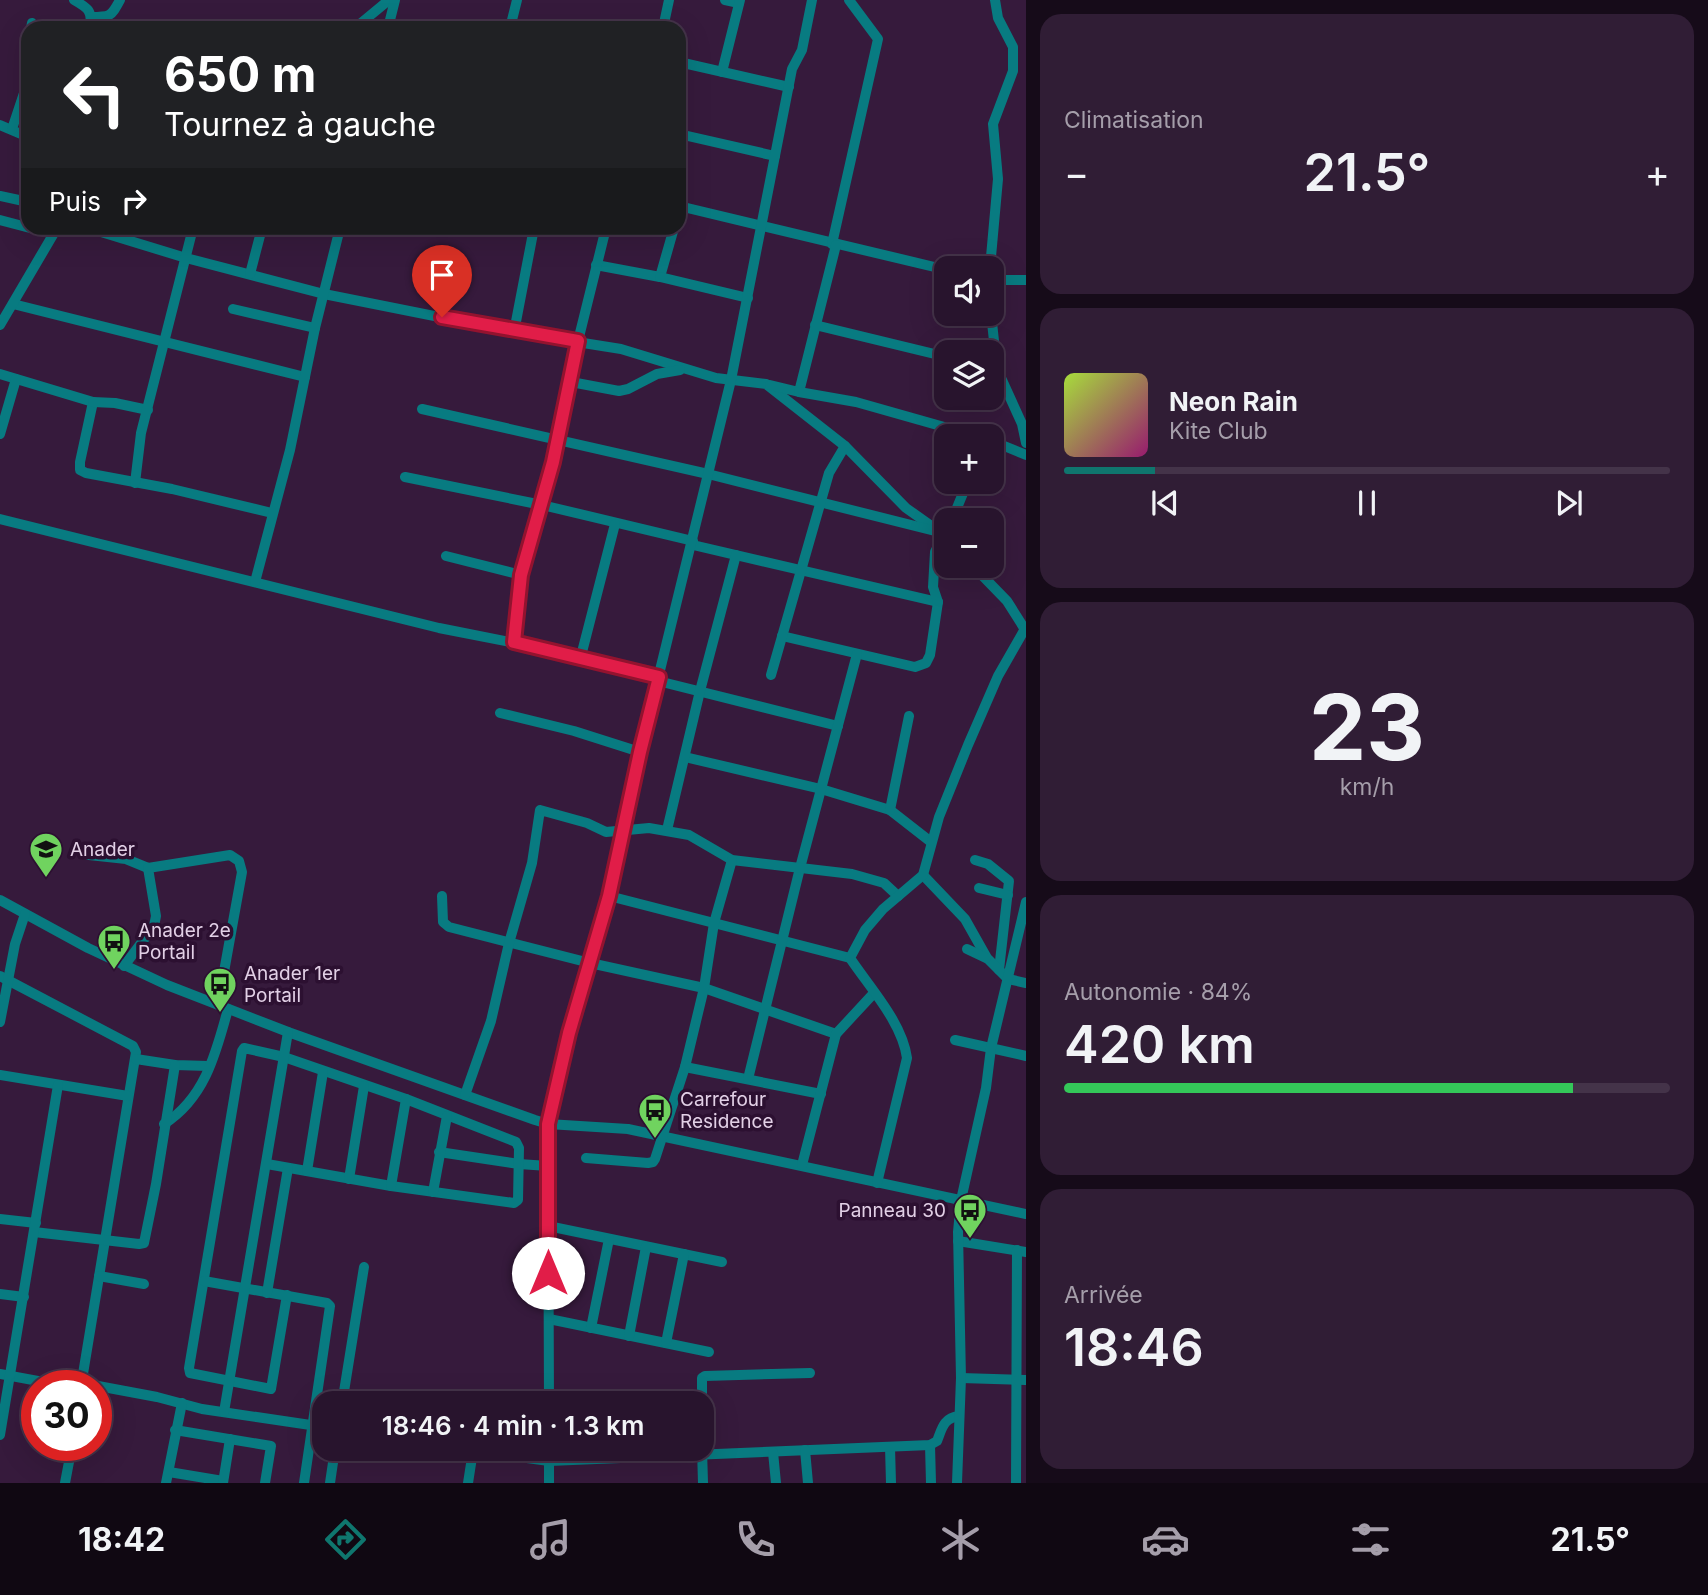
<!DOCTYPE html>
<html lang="fr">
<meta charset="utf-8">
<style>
body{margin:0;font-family:Inter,sans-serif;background:#301d35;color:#f1f3f6;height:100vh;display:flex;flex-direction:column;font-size:26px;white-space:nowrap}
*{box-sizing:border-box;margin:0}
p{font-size:23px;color:#a59eaa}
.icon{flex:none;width:38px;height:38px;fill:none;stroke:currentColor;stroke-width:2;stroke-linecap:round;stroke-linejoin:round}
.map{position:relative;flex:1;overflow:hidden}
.drawer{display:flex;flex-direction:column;gap:14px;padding:14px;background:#160b19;width:682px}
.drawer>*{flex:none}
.hud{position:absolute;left:21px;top:21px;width:665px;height:214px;border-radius:21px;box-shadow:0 7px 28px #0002,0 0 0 2px #443349;background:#202124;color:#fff;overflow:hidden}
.tools{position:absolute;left:934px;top:256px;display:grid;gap:14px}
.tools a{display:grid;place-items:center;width:70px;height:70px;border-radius:14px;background:#28142d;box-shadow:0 7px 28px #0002,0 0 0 2px #443349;font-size:35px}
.speed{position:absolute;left:21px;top:1370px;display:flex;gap:14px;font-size:35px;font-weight:700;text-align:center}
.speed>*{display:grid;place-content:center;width:91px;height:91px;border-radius:50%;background:#28142d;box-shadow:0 7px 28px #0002,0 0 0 2px #443349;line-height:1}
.speed .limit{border:10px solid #d22;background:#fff;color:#111}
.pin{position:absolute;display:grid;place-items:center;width:60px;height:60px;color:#fff;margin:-72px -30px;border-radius:50% 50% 50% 0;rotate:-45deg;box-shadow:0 0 7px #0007}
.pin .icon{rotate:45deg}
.me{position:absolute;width:77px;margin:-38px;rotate:0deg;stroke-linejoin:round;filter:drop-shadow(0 0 5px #0008)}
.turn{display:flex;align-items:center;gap:24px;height:147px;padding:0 28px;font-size:32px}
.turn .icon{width:91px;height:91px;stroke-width:2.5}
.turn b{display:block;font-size:49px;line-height:60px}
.then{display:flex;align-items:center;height:66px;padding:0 28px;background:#0003;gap:14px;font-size:26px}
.big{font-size:52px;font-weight:600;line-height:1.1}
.drawer .tile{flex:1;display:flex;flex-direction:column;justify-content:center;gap:10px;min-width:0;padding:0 24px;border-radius:21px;background:#301d35}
.drawer .dial{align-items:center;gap:0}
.dial b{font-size:91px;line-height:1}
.song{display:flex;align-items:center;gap:21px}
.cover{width:84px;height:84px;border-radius:10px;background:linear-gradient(135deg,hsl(80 70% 55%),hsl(320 70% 35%))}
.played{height:7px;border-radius:4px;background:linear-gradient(90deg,#0f766e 15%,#443349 15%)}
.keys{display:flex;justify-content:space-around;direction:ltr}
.heat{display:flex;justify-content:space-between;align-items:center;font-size:38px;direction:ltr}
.charge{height:10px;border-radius:5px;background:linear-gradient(90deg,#34c759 84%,#443349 0)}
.trip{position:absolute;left:312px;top:1391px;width:402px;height:70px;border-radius:21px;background:#28142d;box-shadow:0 7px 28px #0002,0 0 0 2px #443349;font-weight:600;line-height:70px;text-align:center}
.tabs{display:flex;height:112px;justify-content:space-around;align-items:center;background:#100812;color:#a59eaa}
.tabs .icon{width:49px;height:49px}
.tabs .current{color:#0f766e}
.tabs b{font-size:32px;color:#f1f3f6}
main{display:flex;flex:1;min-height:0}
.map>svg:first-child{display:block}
</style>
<main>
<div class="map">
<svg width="1026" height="1483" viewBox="0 0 1026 1483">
<rect width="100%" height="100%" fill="#361a3c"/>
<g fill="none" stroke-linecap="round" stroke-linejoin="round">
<g stroke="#087b81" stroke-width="10">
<path d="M74 0C88 8 93 11 90 28"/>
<path d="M725 0 739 3"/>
<path d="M91 17C110 17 111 17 120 0"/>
<path d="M511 23 531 28"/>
<path d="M31 28 32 23"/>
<path d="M355 28 389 0"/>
<path d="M388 28 395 0"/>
<path d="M510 28 517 0"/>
<path d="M663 28 669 0"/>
<path d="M679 62 789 87"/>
<path d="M722 72 740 0"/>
<path d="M0 125 28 137"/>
<path d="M12 129 26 87 28 59"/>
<path d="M679 134 775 156"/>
<path d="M0 196 28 202"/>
<path d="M679 206 947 270"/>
<path d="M0 220 53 234"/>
<path d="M88 228 186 258 324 294 514 332 621 349 716 378 766 384 845 446 906 508 947 537"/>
<path d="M832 244 878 39 849 0"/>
<path d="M596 265 660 277 674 228"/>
<path d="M990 268 998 179 993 124 1013 71V47L998 18 995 0"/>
<path d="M250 274 262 228"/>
<path d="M660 277 748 298"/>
<path d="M992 280H1026"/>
<path d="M13 304 305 377"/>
<path d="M233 309 315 328"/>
<path d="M991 313 997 369 1022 424 1026 443"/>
<path d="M0 325 57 228"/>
<path d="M815 325 947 357"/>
<path d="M514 332 534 228"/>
<path d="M0 374 93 402 80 462V470L86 473 172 489 272 513"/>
<path d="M571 382 619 391 628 389 657 374 680 370"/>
<path d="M770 385 799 392 836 245"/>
<path d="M799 392 856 402 976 436"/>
<path d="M93 402 115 403 148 410"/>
<path d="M422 409 708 474 935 531"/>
<path d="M0 434 16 379"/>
<path d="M992 441 1026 455"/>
<path d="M405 477 542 505 693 541"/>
<path d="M135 483 141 433 193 228"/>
<path d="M0 519 439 628 581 656 659 677"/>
<path d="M952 520 968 481"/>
<path d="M693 545 938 602"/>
<path d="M446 556 521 575"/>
<path d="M972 565 1007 601 1024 628"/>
<path d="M255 582 290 450 315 328 340 228"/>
<path d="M782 636 915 667 926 663 930 655 938 602 933 587 935 552 946 530"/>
<path d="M514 642 521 575 542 505 571 382 578 341 606 228"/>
<path d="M581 656 615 524"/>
<path d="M771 675 829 473 845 446"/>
<path d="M658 681 838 726"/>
<path d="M500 713 574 731 640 752"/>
<path d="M685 757 821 789 890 810 931 842"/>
<path d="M890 810 909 716"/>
<path d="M667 830 700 691 736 555"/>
<path d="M89 855 126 859 148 868 230 855 239 861 242 872 218 1005"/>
<path d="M975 860 988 864 1009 881 999 970"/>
<path d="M923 875 965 919 987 958 1008 979 1026 983"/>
<path d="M979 888 1008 895"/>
<path d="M442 896 443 922 449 927 590 963 704 988 836 1034"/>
<path d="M609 896 850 958"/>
<path d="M0 900 88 948 167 985 288 1032 535 1120 548 1124 628 1129 1026 1214"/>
<path d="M967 949 986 958"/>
<path d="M124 966 154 926 156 916 148 868"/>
<path d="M0 976 133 1046 136 1052 81 1386"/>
<path d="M0 1022 15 944 25 914"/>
<path d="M955 1040 1026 1056"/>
<path d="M136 1059 175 1065 208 1066"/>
<path d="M685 1067 821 1094"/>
<path d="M0 1075 128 1096"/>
<path d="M748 1079 800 868 857 654"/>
<path d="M465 1095 491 1021 509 943 532 863 540 810 587 823 606 832 649 828 689 835 732 860 852 874 884 883 898 896"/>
<path d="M164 1124C205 1098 216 1053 228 1009"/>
<path d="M439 1152 519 1164 548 1166"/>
<path d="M586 1158 648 1163 653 1162 655 1159 685 1067 704 988 714 923 732 860"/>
<path d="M267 1164 391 1186 514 1203 518 1200 519 1148 516 1142 406 1099 284 1057 244 1048 242 1051 189 1368 190 1373 271 1389 287 1295"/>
<path d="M802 1165 836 1034 874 993"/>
<path d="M307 1171 323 1072"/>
<path d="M349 1179 364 1086"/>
<path d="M877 1183 907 1058C902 1022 870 988 850 958L865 930 883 909 923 875 939 817 968 745 998 676 1026 627"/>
<path d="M391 1186 406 1099"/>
<path d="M433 1192 447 1116"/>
<path d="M0 1219 36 1223"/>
<path d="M548 1226 722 1262"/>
<path d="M34 1232 139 1244 144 1243 156 1184 175 1065"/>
<path d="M958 1241 1026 1252"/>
<path d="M99 1276 144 1284"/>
<path d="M204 1281 327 1303 330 1306 304 1483"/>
<path d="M267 1293 288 1168"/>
<path d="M0 1294 24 1297"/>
<path d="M549 1319 709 1352"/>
<path d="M591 1328 609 1239"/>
<path d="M629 1336 646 1247"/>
<path d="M666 1343 684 1254"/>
<path d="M0 1374 65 1386"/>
<path d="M961 1378 1026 1380"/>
<path d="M82 1383 157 1397 202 1409 324 1427"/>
<path d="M342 1404 364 1267"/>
<path d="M549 1404 548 1124 569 1033 609 896 640 752 731 380 792 69 802 50 812 0"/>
<path d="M224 1412 288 1032"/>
<path d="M702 1428V1378L705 1376 810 1373"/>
<path d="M175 1430 271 1446 265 1483"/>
<path d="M0 1435 58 1085"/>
<path d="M930 1445 931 1483"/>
<path d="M890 1447 891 1483"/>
<path d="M461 1449 549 1461 930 1445 937 1441C942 1429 943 1418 959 1416"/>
<path d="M549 1449V1483"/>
<path d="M702 1449 703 1483"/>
<path d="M805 1450 808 1483"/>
<path d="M773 1452 776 1483"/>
<path d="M169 1472 223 1481"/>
<path d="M65 1483 72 1446"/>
<path d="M166 1483 182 1403"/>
<path d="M223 1483 230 1439"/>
<path d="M330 1483 335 1449"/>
<path d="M468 1483 473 1451"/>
<path d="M957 1483 961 1378 958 1232 961 1200 986 1088 991 1048 1026 902"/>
<path d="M1016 1483 1017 1250"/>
</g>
</g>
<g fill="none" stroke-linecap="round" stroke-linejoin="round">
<defs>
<path id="route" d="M442 317 578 341 553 462 521 575 514 642 659 677 640 752 609 896 569 1033 548 1124V1273"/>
</defs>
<use href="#route" stroke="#92132f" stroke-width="18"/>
<use href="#route" stroke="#e11d48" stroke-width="12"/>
</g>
<defs>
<symbol id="school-pin" viewBox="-11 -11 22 30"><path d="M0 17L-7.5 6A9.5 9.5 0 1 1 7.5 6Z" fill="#70d35f" stroke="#2c1031"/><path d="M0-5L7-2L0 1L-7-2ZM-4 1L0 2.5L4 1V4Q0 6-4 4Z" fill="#111"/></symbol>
<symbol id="bus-pin" viewBox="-11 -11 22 30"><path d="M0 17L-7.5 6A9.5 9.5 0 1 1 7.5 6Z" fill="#70d35f" stroke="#2c1031"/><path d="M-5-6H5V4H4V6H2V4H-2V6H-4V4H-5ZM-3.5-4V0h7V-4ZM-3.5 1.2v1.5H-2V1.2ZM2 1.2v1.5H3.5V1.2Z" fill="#111"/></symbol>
</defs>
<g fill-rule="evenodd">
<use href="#school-pin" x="27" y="830" width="38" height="52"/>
<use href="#bus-pin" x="95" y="922" width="38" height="52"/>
<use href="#bus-pin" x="201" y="965" width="38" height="52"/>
<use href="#bus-pin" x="636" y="1091" width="38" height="52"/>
<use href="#bus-pin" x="951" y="1191" width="38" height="52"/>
</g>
<g text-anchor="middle" stroke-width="7" stroke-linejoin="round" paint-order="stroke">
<g font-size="19" fill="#e2d0e6" stroke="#2c1031" text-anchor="start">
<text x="70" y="856">Anader</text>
<text x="138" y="937">Anader 2e<tspan x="138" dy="22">Portail</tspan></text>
<text x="244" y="980">Anader 1er<tspan x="244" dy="22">Portail</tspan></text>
<text x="680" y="1106">Carrefour<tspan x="680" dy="22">Residence</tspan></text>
<text x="946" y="1217" text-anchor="end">Panneau 30</text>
</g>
</g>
</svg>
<div class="tools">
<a><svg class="icon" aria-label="sound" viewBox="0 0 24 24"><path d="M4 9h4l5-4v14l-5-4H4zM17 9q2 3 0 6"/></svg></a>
<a><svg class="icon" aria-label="layers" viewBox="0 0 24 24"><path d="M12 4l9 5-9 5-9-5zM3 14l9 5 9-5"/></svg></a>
<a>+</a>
<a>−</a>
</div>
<div class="speed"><div class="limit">30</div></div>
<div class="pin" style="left:442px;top:317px;background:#d93025"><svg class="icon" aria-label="arrive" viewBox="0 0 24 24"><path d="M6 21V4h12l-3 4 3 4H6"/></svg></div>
<svg class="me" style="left:548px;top:1273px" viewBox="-20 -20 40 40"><circle r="19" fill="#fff"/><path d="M0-13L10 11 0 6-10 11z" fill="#e11d48"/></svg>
<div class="trip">18:46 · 4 min · 1.3 km</div>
<div class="hud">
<div class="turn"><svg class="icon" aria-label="left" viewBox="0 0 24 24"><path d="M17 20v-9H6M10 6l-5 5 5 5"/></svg><div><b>650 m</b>Tournez à gauche</div></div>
<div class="then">Puis<svg class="icon" aria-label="right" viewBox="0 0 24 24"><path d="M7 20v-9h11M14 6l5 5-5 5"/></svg></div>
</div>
</div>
<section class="drawer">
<div class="tile"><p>Climatisation</p>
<div class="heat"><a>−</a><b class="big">21.5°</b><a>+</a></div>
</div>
<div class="tile">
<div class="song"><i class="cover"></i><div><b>Neon Rain</b><p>Kite Club</p></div></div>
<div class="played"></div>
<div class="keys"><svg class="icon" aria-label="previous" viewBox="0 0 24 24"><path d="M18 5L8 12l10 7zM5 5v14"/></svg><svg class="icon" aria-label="pause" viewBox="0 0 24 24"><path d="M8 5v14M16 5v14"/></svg><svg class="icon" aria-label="next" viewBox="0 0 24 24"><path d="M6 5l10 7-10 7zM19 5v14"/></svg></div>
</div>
<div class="tile dial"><b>23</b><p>km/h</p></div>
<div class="tile"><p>Autonomie · 84%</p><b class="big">420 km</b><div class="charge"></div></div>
<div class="tile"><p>Arrivée</p><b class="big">18:46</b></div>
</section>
</main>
<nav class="tabs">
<b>18:42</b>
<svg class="icon current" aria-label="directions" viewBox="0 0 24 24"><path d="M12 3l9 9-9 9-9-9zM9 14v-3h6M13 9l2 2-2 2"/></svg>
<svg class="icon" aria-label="music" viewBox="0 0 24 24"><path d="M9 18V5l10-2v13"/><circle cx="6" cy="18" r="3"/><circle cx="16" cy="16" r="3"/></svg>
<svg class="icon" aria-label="phone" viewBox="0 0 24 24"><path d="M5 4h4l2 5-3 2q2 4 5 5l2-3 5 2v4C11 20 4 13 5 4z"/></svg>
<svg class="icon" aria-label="climate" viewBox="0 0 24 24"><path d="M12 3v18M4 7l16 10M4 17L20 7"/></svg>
<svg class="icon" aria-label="car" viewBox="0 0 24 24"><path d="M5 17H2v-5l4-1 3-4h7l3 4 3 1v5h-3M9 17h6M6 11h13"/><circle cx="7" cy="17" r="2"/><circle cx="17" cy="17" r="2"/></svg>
<svg class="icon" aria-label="filters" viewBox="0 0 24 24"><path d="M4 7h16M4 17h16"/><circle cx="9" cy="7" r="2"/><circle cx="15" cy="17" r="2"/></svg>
<b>21.5°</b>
</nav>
